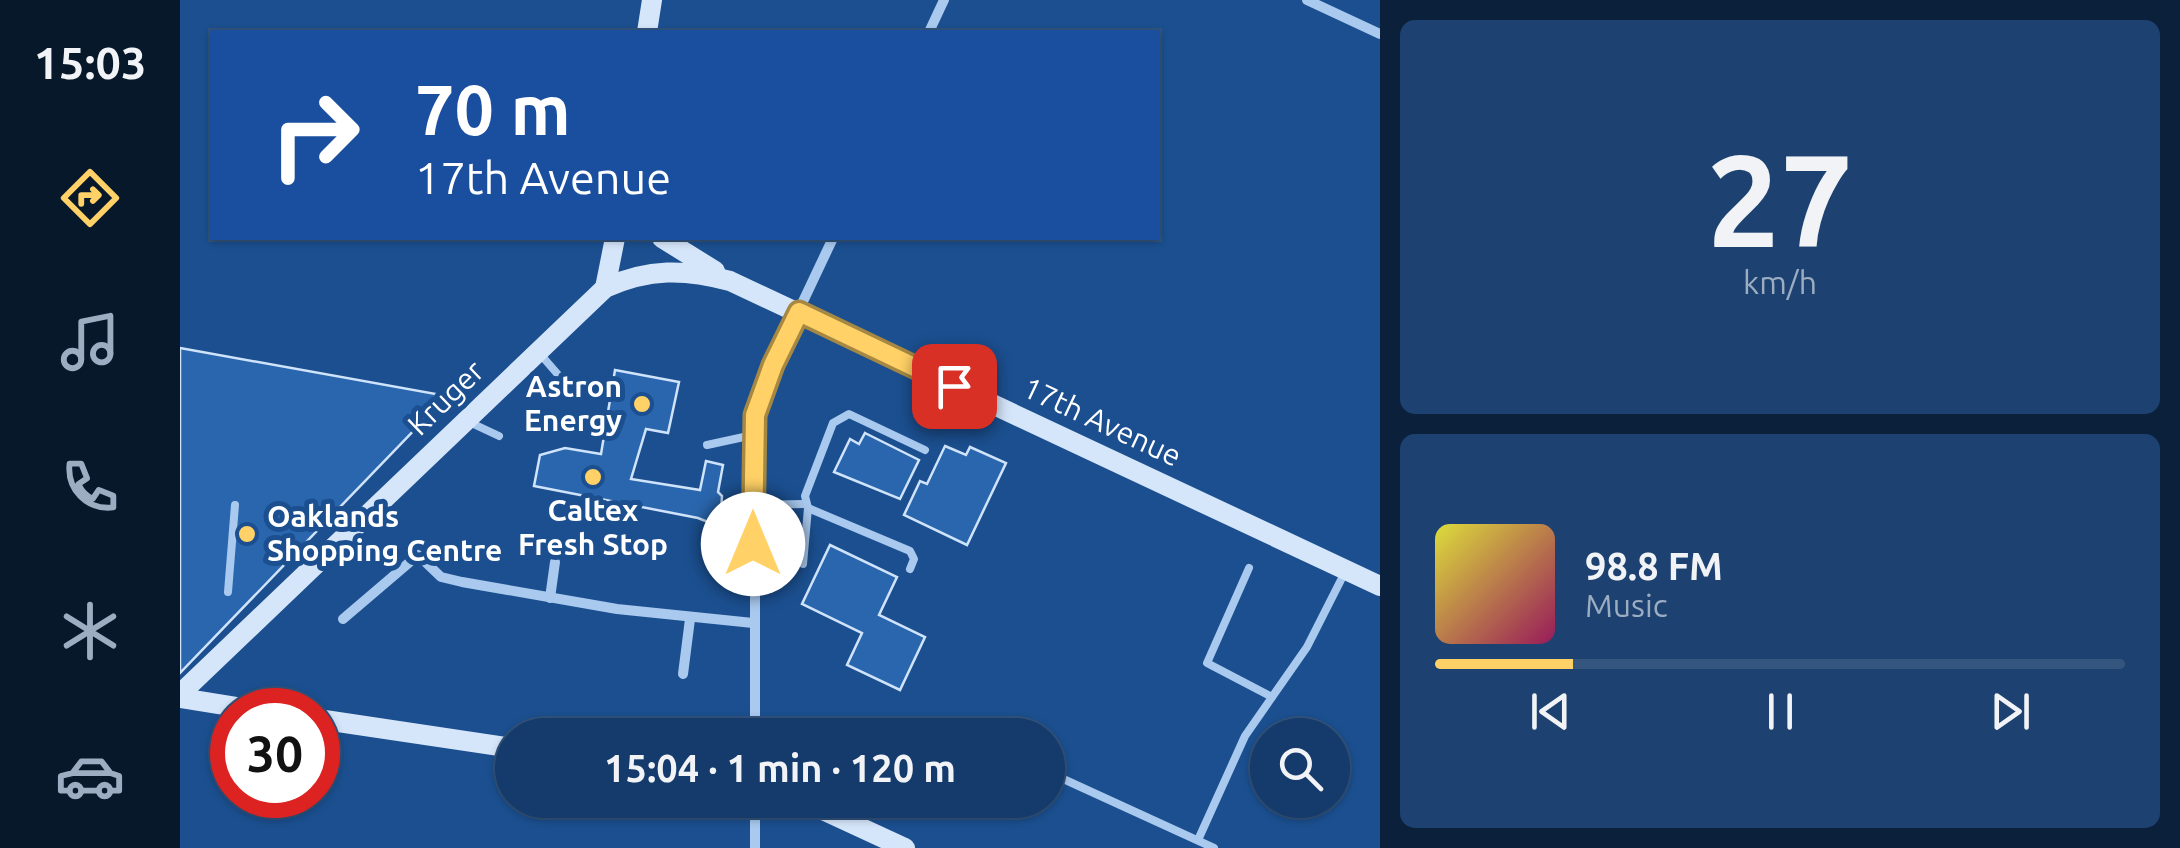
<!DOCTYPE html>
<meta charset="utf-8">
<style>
body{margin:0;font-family:Ubuntu,sans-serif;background:#1d4271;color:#f1f3f6;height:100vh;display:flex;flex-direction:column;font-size:38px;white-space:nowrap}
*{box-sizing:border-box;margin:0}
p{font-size:32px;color:#9dadc1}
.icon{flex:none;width:55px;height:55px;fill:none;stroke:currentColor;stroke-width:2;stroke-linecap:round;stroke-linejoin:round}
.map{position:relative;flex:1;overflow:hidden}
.sheet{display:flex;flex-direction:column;gap:20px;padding:20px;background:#0b203b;width:800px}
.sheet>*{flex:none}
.guide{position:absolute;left:30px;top:30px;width:950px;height:210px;border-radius:0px;box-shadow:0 2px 8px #0004,0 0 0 2px #33557e;background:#1a4fa0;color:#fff;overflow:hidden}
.fabs{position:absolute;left:1070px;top:718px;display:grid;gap:20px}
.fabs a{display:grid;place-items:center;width:100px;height:100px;border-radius:50%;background:#143b6b;box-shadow:0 2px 8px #0004,0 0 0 2px #33557e;font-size:50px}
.speed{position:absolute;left:30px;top:688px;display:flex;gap:20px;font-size:50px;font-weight:700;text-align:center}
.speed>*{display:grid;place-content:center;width:130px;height:130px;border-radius:50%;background:#143b6b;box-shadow:0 2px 8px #0004,0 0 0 2px #33557e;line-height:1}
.speed .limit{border:15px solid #d22;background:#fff;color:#111}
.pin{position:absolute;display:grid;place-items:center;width:85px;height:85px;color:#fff;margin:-42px;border-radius:20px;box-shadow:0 5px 15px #0006}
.me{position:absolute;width:110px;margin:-55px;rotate:0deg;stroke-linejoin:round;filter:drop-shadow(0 0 8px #0008)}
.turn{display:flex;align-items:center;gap:35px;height:210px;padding:0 40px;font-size:45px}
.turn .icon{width:130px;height:130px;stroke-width:2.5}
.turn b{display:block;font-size:70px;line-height:85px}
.sheet .tile{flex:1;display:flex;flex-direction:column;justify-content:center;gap:15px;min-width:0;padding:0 35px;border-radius:15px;background:#1d4271}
.sheet .dial{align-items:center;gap:0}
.dial b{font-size:130px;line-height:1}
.song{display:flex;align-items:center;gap:30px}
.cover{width:120px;height:120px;border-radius:15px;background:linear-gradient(135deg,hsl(60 70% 55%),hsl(330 70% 35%))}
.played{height:10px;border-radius:5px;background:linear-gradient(90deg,#ffd166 20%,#33557e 20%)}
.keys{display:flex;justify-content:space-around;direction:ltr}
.trip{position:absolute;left:315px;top:718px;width:570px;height:100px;border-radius:50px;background:#143b6b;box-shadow:0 2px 8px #0004,0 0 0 2px #33557e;font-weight:700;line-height:100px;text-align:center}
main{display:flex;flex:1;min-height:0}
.tab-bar{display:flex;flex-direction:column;width:180px;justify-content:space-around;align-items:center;background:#08182b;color:#9dadc1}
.tab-bar .icon{width:70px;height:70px}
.tab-bar .active{color:#ffd166}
.tab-bar b{font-size:45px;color:#f1f3f6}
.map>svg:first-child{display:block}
</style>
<main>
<nav class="tab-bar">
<b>15:03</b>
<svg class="icon active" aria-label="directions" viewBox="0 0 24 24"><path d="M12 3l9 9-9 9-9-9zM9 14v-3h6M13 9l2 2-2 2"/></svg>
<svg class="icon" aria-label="music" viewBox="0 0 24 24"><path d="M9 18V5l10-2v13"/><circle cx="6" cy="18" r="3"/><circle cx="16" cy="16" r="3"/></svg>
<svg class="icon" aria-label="phone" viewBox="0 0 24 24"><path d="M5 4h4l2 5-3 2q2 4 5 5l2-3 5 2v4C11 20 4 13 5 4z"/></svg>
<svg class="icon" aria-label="climate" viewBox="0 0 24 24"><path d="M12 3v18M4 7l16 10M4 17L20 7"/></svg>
<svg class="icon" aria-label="car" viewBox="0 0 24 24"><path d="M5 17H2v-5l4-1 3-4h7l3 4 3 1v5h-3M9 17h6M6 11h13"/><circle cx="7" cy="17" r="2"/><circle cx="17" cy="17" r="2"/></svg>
</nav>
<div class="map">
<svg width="1200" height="848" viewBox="0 0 1200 848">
<rect width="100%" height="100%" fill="#1b4f8f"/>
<g fill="#2a66ad" stroke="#cfe3fa" stroke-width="2.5">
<path d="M0 348 267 396 0 673Z"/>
<path d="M435 370 499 382 488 433 466 429 451 479 520 490 526 461 543 465 538 492 542 496 540 527 518 518 354 486 360 455 385 448 421 454Z"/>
<path d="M685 433 739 460 720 499 654 472 670 439 679 444Z"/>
<path d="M765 446 786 455 790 447 826 463 787 545 724 515 740 481 747 484Z"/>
<path d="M650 545 717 577 699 615 745 637 720 690 667 665 682 633 622 604Z"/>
</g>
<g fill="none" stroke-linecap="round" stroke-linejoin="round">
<g stroke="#a9c9ee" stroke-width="8">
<path d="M361 355 394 393"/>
<path d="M287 421 319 436"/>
<path d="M527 445 573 435"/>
<path d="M573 505 625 504"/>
<path d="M623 564 628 508"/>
<path d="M1069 568 1027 663 1092 697"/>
<path d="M730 569 734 559 730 551 628 508 625 496 653 423 669 414 745 450"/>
<path d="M48 592 55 505"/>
<path d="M779 731 788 735"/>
<path d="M868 772 1034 848"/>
<path d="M1018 840 1065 736 1127 647 1164 574"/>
</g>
<g stroke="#a9c9ee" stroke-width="10">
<path d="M1127 0 1200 34"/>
<path d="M749 32 764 0"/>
<path d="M370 598 375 562"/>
<path d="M163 619 238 555 261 577 282 582 437 609 573 623"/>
<path d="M503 674 510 619"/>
<path d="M575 735V415L593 365 653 238"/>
<path d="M575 848V800"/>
</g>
<g stroke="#d6e6fa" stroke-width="20">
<path d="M467 32 472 0"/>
<path d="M482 238 535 271"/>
<path d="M425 288 435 238"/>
<path d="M0 694 425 288C469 268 505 269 550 281L1200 586"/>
<path d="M0 698 76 710"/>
<path d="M138 719 332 748"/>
<path d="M621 800 725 848"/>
</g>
</g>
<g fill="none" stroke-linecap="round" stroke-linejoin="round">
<defs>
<path id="route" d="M573 544 575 415 593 365 619 312 774 386"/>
</defs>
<use href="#route" stroke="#a68842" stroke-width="25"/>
<use href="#route" stroke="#ffd166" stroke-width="18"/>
</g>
<g fill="#ffd166" stroke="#1b4f8f" stroke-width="4">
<circle cx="462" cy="404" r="10"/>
<circle cx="413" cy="477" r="10"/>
<circle cx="67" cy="534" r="10"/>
</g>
<g text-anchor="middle" stroke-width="10" stroke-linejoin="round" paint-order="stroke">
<g font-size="30" font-weight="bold" fill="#fff" stroke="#1b4f8f" text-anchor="end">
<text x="442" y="397">Astron<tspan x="442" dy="34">Energy</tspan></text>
<text x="413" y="521" text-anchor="middle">Caltex<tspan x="413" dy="34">Fresh Stop</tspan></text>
<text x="87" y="527" text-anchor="start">Oaklands<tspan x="87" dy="34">Shopping Centre</tspan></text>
</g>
<g font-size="30" fill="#fff" stroke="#1b4f8f">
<text transform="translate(266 398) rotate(-44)" y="10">Kruger</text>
<text transform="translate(922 422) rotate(25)" y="10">17th Avenue</text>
</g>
</g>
</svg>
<div class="fabs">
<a><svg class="icon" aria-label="search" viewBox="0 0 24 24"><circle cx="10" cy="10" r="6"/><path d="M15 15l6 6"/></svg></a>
</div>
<div class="speed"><div class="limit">30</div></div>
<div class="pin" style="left:774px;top:386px;background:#d93025"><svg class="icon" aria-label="arrive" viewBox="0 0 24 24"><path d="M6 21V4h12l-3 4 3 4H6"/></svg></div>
<svg class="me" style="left:573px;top:544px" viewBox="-20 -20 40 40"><circle r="19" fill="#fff"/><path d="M0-13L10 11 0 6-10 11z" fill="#ffd166"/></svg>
<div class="trip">15:04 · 1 min · 120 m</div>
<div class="guide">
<div class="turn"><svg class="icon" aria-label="right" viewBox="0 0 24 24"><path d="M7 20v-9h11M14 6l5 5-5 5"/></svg><div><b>70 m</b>17th Avenue</div></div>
</div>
</div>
<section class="sheet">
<div class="tile dial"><b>27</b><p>km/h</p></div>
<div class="tile">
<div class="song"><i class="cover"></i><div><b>98.8 FM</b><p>Music</p></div></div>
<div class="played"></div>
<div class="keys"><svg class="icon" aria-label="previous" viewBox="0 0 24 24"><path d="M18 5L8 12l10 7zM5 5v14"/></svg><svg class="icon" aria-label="pause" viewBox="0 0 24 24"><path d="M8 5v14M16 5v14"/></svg><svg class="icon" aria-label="next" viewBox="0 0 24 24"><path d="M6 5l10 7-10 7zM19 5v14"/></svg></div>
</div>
</section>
</main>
